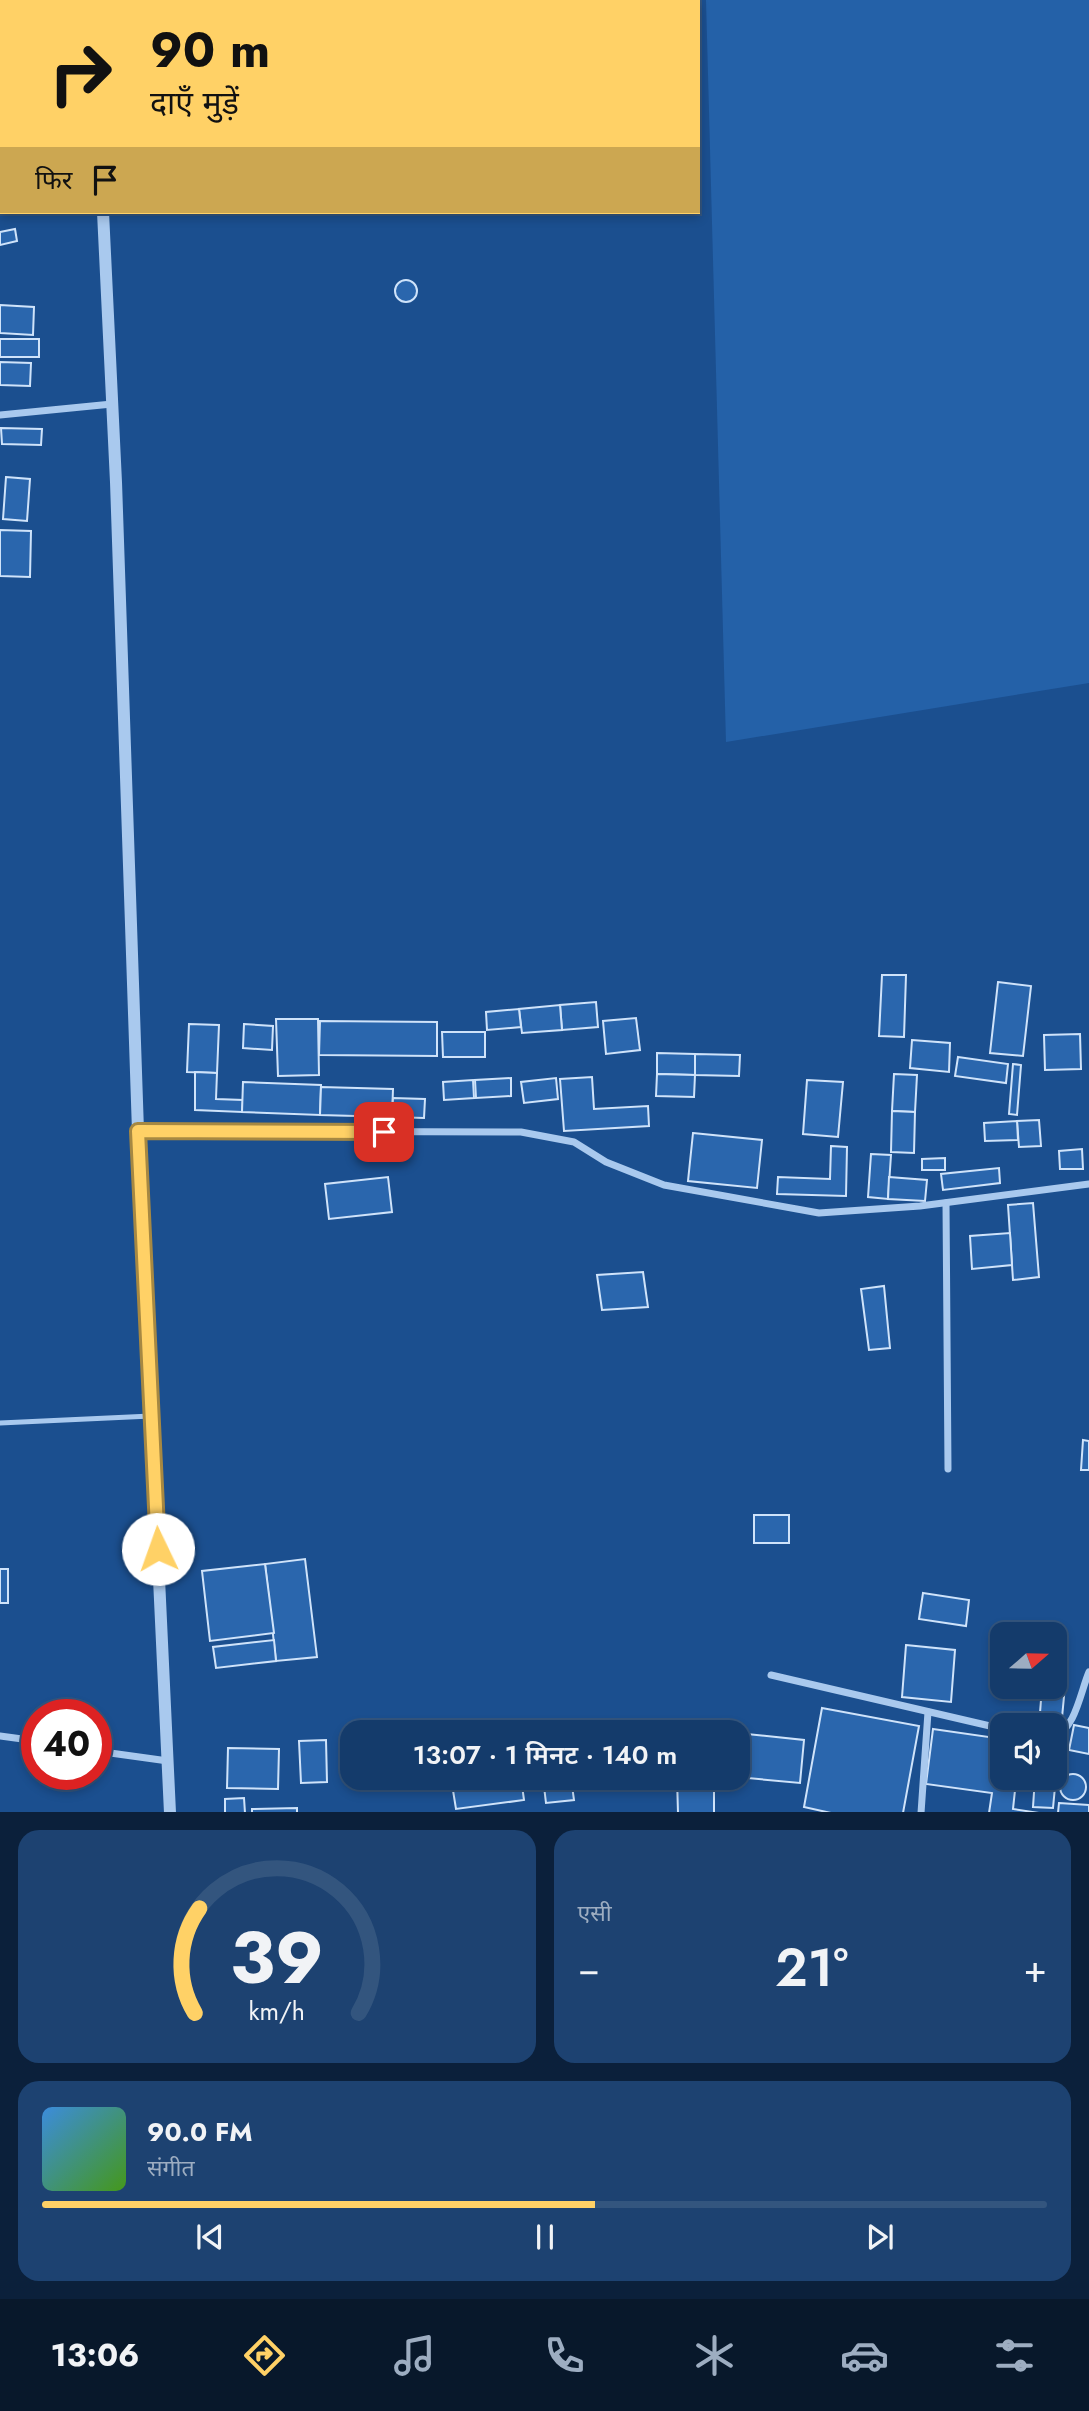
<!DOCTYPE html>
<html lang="hi">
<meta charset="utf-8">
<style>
body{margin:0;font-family:Jost,"Noto Sans Devanagari",sans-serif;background:#1d4271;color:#f1f3f6;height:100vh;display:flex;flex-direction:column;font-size:26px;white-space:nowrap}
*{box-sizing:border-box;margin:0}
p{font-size:23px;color:#9dadc1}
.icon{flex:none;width:38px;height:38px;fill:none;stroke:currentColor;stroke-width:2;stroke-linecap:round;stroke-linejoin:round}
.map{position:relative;height:1812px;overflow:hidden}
.details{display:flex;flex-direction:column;gap:18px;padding:18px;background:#0b203b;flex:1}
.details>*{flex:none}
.guide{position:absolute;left:0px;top:0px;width:700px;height:214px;box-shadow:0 4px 10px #0003,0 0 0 2px #33557e;background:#ffd166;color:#111;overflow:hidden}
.needle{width:46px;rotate:70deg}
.buttons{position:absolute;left:990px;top:1622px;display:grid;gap:14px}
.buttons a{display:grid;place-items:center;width:77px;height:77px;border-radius:14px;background:#143b6b;box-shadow:0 4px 10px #0003,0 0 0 2px #33557e;font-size:35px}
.speed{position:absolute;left:21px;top:1699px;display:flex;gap:14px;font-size:35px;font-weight:700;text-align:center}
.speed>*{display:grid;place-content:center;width:91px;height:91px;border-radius:50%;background:#143b6b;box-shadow:0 4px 10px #0003,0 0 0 2px #33557e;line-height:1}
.speed .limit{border:10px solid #d22;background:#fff;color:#111}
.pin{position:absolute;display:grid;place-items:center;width:60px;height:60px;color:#fff;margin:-30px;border-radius:14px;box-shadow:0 4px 10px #0006}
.me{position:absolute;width:77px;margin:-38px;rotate:357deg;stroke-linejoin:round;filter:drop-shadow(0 0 5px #0008)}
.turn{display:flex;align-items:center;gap:24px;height:147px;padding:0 35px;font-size:32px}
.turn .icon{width:91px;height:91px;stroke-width:2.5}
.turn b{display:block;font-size:49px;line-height:60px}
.then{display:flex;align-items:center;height:66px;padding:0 35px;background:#0003;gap:14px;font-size:26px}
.big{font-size:52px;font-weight:600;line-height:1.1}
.details .tile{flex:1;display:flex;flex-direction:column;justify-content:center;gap:10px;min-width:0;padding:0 24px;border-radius:21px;background:#1d4271}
.details .dial{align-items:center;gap:0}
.dial svg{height:182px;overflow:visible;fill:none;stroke:#33557e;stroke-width:7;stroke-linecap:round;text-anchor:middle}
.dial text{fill:#f1f3f6;stroke:none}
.song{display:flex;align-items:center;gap:21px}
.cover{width:84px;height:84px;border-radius:10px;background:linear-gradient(135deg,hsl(210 70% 55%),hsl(100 70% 35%))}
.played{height:7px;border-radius:4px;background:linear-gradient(90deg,#ffd166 55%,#33557e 55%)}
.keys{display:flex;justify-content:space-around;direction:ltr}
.heat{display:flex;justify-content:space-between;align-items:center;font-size:38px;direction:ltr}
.details .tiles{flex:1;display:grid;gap:18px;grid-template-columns:1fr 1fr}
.tile:last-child{grid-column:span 2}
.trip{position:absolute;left:340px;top:1720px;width:410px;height:70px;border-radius:21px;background:#143b6b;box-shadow:0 4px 10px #0003,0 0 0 2px #33557e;font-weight:600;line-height:70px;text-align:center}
.dock{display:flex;height:112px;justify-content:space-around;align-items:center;background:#08182b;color:#9dadc1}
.dock .icon{width:49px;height:49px}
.dock .current{color:#ffd166}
.dock b{font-size:32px;color:#f1f3f6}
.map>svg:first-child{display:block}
</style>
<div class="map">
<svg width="1089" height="1813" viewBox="0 0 1089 1813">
<rect width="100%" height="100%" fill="#1b4f8f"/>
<path fill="#2461a8" d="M706 0H1089V683L726 742Z"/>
<g fill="#2a66ad" stroke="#cfe3fa" stroke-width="2">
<path d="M15 229 17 241 0 245V232Z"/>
<circle cx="406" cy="291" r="11"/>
<path d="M0 305 34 307 33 335 0 333Z"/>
<rect x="0" y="339" width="39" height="18"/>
<path d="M0 362 31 363 30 386 0 385Z"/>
<path d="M1 428 42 429 41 445 2 444Z"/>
<path d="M6 477 30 479 27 521 3 519Z"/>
<path d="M0 530 31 531 30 577 0 576Z"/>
<path d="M882 975H906L904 1037 879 1036Z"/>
<path d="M998 982 1031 986 1023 1056 990 1053Z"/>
<path d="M596 1002 598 1027 562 1030 560 1005Z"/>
<path d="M560 1005 562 1030 522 1033 519 1009Z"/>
<path d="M519 1009 521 1027 487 1030 486 1012Z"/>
<path d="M636 1018 640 1050 606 1054 603 1021Z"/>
<path d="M276 1019H318L319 1075 278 1076Z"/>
<path d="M320 1021 437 1022V1056L319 1055Z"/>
<path d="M189 1024 219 1025 217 1073 187 1072Z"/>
<path d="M244 1024 273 1026 272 1050 243 1048Z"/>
<path d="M442 1032H485V1057H443Z"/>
<path d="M1080 1034 1081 1069 1045 1070 1044 1035Z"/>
<path d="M912 1040 950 1043 949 1072 910 1068Z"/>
<path d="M657 1053 695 1054V1075L657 1074Z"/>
<path d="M695 1054 740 1055 739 1076 695 1075Z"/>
<path d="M958 1057 1008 1064 1006 1083 955 1076Z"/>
<path d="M1013 1064 1021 1065 1017 1115 1009 1114Z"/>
<path d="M195 1072 217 1073 216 1099 243 1100 242 1112 195 1110Z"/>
<path d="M657 1074 695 1075 694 1097 656 1096Z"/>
<path d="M894 1074 917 1075 915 1112 892 1111Z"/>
<path d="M592 1077 594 1109 648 1106 649 1126 564 1131 560 1079Z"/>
<path d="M511 1078V1096L476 1098 475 1080Z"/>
<path d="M556 1078 558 1099 524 1103 521 1082Z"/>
<path d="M473 1080 474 1098 444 1100 443 1082Z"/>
<path d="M807 1080 843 1082 838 1137 803 1134Z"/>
<path d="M243 1082 321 1085 320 1115 242 1112Z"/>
<path d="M321 1087 393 1089 392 1117 320 1115Z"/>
<path d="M393 1098 425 1099 424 1118 392 1117Z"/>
<path d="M892 1111 915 1112 914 1153 891 1152Z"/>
<path d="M1039 1120 1041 1146 1019 1147 1017 1121Z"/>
<path d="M1017 1121 1018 1140 985 1141 984 1123Z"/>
<path d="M693 1133 762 1140 757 1188 688 1181Z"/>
<path d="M831 1146 847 1147 846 1196 777 1194 778 1177 830 1179Z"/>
<path d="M1082 1149 1083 1169H1060L1059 1151Z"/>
<path d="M871 1154 891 1155 888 1199 868 1197Z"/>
<path d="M945 1158V1170H922V1159Z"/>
<path d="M999 1168 1000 1183 943 1190 941 1174Z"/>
<path d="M388 1177 392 1212 329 1219 325 1184Z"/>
<path d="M889 1177 927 1180 925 1201 888 1199Z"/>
<path d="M1033 1203 1039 1277 1013 1280 1008 1205Z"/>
<path d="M1010 1233 1012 1265 972 1269 970 1236Z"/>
<path d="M643 1272 648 1307 602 1310 597 1275Z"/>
<path d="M884 1286 890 1348 869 1350 861 1289Z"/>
<path d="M1083 1440 1089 1441V1470H1081Z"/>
<rect x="754" y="1515" width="35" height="28"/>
<path d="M305 1559 317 1657 276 1661 265 1564Z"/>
<path d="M265 1564 274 1633 210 1641 202 1571Z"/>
<rect x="0" y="1569" width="8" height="34"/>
<path d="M923 1593 969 1600 966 1626 919 1619Z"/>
<path d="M274 1640 276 1661 216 1668 213 1647Z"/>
<path d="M906 1645 955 1650 951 1702 902 1697Z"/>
<path d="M1055 1685 1065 1686 1061 1728 1055 1727V1726H1039L1042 1687Z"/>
<path d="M822 1708 919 1726 903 1813H831L804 1807Z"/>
<path d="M1074 1725 1089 1728V1754L1069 1750Z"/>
<path d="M933 1729 1003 1739V1778H1028L1027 1782 1016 1781 1013 1809 1039 1813H989L992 1793 926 1784Z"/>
<path d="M737 1733 804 1740 800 1783 737 1777Z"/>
<path d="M326 1740 327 1782 301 1783 299 1741Z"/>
<path d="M228 1748 279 1749 278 1789 227 1788Z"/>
<path d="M1055 1766H1057L1053 1808 1033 1807 1035 1778H1055Z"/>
<circle cx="1073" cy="1787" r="13"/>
<path d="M451 1778H521L524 1800 456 1809Z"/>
<path d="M543 1778H571L574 1800 546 1803Z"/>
<path d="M677 1778H714V1813H678Z"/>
<path d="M244 1798 245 1813H225V1799Z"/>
<path d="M1059 1803 1089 1805V1813H1058Z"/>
<path d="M297 1808V1813H252V1809Z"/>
</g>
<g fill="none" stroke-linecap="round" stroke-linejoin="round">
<path stroke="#a9c9ee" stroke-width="5" d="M0 1423 151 1416"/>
<g stroke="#a9c9ee" stroke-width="7">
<path d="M0 86H2"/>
<path d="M0 415 112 404"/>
<path d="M138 1131 521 1132 574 1142 606 1162 664 1185 819 1213 920 1206 1089 1184"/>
<path d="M946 1203 948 1469"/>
<path d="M771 1675 1003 1729"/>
<path d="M1055 1735C1075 1730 1081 1690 1089 1672"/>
<path d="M0 1736 37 1741"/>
<path d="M96 1751 168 1761"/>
<path d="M921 1813 928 1712"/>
</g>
<g stroke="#a9c9ee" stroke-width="12">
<path d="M93 0V2"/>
<path d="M103 212 116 482 138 1131 170 1813"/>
</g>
</g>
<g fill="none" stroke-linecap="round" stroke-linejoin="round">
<defs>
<path id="route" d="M158 1549 138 1131 384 1132"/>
</defs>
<use href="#route" stroke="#a68842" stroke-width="18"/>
<use href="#route" stroke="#ffd166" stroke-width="12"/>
</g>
</svg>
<div class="buttons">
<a><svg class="needle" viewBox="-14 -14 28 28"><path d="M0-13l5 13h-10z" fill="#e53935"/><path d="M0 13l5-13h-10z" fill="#9dadc1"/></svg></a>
<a><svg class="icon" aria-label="sound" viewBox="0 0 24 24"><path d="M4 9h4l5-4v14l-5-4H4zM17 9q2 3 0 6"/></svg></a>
</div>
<div class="speed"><div class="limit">40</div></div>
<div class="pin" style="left:384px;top:1132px;background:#d93025"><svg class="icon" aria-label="arrive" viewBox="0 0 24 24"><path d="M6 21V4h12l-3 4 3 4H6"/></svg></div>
<svg class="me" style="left:158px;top:1549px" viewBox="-20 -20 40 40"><circle r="19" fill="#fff"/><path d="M0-13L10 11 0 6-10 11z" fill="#ffd166"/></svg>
<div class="trip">13:07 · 1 मिनट · 140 m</div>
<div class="guide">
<div class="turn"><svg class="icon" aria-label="right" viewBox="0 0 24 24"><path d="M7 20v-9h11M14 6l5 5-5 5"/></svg><div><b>90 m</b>दाएँ मुड़ें</div></div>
<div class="then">फिर<svg class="icon" aria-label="arrive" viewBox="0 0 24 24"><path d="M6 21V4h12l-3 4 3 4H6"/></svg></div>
</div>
</div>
<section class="details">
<div class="tiles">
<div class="tile dial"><svg viewBox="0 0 100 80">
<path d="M14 69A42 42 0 1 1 86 69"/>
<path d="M14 69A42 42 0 0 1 16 23" stroke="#ffd166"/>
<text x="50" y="56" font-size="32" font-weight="700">39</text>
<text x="50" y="72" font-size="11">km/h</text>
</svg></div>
<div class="tile"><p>एसी</p>
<div class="heat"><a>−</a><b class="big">21°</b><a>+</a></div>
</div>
<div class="tile">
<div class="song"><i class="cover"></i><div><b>90.0 FM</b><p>संगीत</p></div></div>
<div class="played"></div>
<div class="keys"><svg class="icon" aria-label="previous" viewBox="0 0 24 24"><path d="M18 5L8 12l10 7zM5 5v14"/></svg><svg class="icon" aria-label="pause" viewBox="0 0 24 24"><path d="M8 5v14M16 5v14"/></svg><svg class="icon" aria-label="next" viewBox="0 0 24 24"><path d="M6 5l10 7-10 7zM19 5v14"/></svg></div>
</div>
</div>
</section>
<nav class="dock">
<b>13:06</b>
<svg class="icon current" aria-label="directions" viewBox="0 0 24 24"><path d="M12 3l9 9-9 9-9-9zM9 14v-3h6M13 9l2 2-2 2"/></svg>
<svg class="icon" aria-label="music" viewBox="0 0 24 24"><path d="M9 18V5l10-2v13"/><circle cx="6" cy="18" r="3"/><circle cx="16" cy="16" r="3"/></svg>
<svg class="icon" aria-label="phone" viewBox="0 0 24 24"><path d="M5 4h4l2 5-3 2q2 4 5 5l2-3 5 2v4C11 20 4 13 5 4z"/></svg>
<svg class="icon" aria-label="climate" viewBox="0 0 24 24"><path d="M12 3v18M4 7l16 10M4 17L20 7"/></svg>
<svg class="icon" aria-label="car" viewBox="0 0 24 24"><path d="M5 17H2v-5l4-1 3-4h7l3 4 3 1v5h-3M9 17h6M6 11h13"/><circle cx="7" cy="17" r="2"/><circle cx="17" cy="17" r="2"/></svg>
<svg class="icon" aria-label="filters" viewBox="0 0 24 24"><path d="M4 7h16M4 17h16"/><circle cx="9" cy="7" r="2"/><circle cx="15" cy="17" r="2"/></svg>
</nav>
